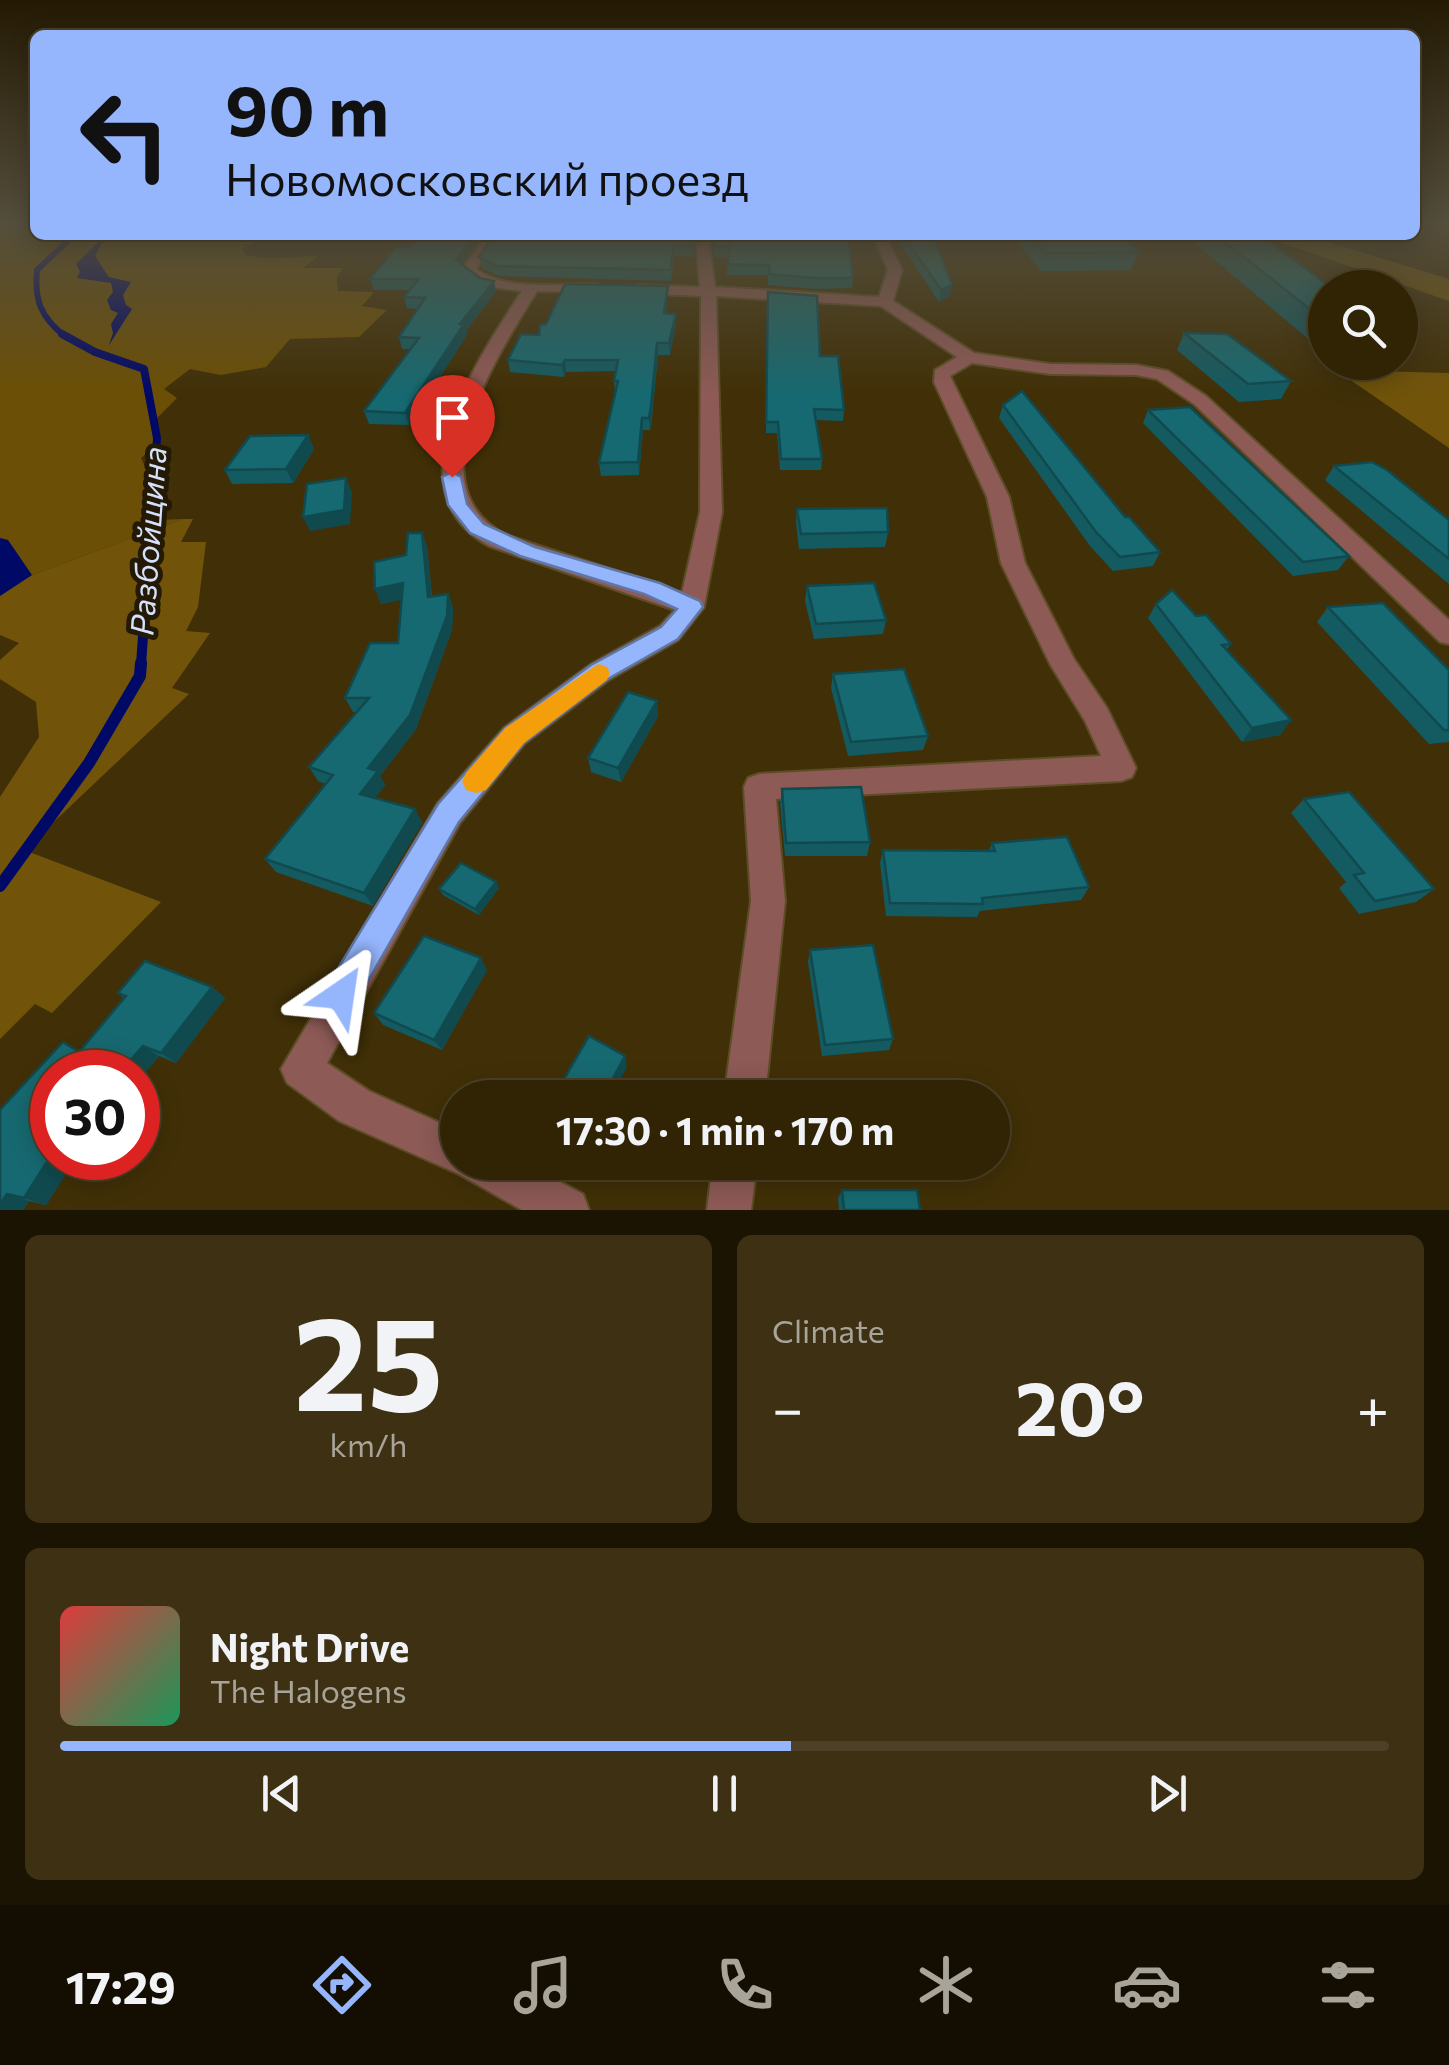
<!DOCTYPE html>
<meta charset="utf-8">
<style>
body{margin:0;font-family:Commissioner,sans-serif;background:#3d3013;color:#f1f3f6;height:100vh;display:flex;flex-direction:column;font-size:38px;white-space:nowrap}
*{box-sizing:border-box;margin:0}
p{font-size:32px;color:#a8a49a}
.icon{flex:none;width:55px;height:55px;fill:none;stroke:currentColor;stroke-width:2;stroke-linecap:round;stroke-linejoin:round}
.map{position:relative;height:1210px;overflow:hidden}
.sheet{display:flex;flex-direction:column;gap:25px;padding:25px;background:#1b1403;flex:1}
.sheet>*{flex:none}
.top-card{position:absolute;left:30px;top:30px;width:1390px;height:210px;border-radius:15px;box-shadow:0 5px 25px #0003,0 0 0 2px #4c4127;background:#95b6fd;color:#111;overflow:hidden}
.fabs{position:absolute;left:1308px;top:270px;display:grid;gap:20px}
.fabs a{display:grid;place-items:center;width:110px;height:110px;border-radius:50%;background:#312405;box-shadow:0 5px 25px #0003,0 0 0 2px #4c4127;font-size:50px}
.speed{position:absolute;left:30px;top:1050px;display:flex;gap:20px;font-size:50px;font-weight:700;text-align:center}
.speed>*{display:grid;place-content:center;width:130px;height:130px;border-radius:50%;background:#312405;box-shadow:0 5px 25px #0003,0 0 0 2px #4c4127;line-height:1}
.speed .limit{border:15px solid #d22;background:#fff;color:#111}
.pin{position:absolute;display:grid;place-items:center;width:85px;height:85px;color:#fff;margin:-102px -42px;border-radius:50% 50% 50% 0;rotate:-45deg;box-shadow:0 0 10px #0007}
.pin .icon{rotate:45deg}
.me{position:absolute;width:110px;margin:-55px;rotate:32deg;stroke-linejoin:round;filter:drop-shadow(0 0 8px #0008)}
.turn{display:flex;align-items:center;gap:35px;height:210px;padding:0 30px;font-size:45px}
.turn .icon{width:130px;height:130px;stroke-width:2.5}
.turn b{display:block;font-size:70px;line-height:85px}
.big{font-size:75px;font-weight:700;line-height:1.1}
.sheet .widget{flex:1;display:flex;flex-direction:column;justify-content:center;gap:15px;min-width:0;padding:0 35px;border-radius:15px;background:#3d3013}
.sheet .dial{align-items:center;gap:0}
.dial b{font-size:130px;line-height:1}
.song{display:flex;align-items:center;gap:30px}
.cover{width:120px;height:120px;border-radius:15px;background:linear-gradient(135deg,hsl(0 70% 55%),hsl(150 70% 35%))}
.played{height:10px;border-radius:5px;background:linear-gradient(90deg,#95b6fd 55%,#4c4127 55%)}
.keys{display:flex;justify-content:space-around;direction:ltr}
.heat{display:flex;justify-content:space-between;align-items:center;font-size:55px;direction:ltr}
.sheet .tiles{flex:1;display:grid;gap:25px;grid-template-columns:1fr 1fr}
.widget:last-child{grid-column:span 2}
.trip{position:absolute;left:440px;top:1080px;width:570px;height:100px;border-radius:50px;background:#312405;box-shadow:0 5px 25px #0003,0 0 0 2px #4c4127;font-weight:700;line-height:100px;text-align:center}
.dock{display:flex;height:160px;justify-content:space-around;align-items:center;background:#140e02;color:#a8a49a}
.dock .icon{width:70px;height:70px}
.dock .on{color:#95b6fd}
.dock b{font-size:45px;color:#f1f3f6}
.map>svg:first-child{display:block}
</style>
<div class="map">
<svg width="1449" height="1210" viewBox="0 0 1449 1210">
<rect width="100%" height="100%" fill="#413007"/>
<path fill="#6b4f06" d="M0 224H35V235H313L307 241H256L242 249 246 255C270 261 293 257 318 256L303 268H343L337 277 338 291 374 292 362 306 387 310 359 337 290 339 266 367 221 375 190 369 164 389 177 398 153 422 159 432 155 446 141 458 159 495 155 520 183 519 32 575 0 596Z"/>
<g fill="#71540a">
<path d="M1260 235H1305L1449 279V301Z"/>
<path d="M1336 370 1449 373V448Z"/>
<path d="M183 519H193L181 542H206L198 607 186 631 210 633 172 688 189 694 24 850 161 902 52 1013 35 1004 0 1039V797L39 737 36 702 0 679V660L19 643 0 635V596L32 575Z"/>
</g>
<g fill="#010966">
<path d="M105 235H122L101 244 95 256 109 277 131 282 123 295 126 305 132 309 109 345 113 333 111 324 118 313 111 310 107 300 113 292 111 283 77 278 80 272 76 264Z"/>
<path d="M0 538 8 540 32 575 0 596Z"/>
</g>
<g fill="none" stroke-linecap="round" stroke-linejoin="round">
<path stroke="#010966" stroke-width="6" d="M66 337C41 318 34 300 37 270L74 235"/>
<path stroke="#010966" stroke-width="8" d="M62 334 95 352 144 369 157 438 154 480"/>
<path stroke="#010966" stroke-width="10" d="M141 665 154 478"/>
<path stroke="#010966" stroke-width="12" d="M0 886 89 763 140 676 141 663"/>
<defs>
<g id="street">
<path d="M486 235H499L476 269C505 292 562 283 597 284L604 288 597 292 537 291C499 353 411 486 506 535L682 593 700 512 701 296 637 293 630 289 637 285 700 287 696 235H708L715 287 879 297 888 270 873 235H885L902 270 893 301 974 353 1050 364 1136 365 1168 371 1206 396 1449 620V644L1440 642 1194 404 1157 379 1136 375 1050 374 972 363 950 376 1009 497 1025 563 1074 659 1107 708 1136 768 1132 777 1121 781 776 799 785 901 765 1098H724L751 901 744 787 748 778 759 774 1101 756 1085 721 1050 664 1001 563 987 497 934 382 935 370 957 357 881 306 716 296 722 512 704 607 678 640 610 679 524 744 460 823 327 1063 369 1091 458 1131V1162H522L583 1194 589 1210H522L459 1174 339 1121 287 1083 281 1069 438 803 504 728 590 665 660 626 675 610 489 546C387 490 479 357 522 291L484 286 462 270Z"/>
<path d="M713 1162H757L751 1210H707Z"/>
</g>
</defs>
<use href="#street" stroke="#5d4d27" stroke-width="4"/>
<use href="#street" fill="#8d5a56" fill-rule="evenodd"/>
</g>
<g fill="#145a61">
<path d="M420 235H483L462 265 480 278 494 281 496 291 466 331 467 335 409 425 369 424 364 411 411 349H402L399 337 418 309 407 308 404 297 410 290H374L370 279 410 247Z"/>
<path d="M693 235 694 257 674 256 671 281 499 276 482 268 479 257Z"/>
<path d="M709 235H848L853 278 852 288 815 289 768 285V275H727L728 258 715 257Z"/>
<path d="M895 235H933L950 296 939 302Z"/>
<path d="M1012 235H1137L1133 247 1138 252 1131 270 1041 271Z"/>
<path d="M1185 235H1260L1325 288V353Z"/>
<path d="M668 286 666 313 676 325 670 355H658L652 418 650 430H643L639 475 601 476 599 463 615 391 614 381 616 371 566 372 564 377 510 372 508 360 539 335 546 324Z"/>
<path d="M768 292 844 410 843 421 816 420 822 459 821 470H780L777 433H766Z"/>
<path d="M1184 333 1291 381 1281 399 1239 402 1177 350Z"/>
<path d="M1400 337 1410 345 1400 361Z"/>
<path d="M1336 362H1399L1396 367 1340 366Z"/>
<path d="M1003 405 1160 552 1153 566 1113 571 1090 546 999 418Z"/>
<path d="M1148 410 1349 556 1338 570 1293 576 1143 423Z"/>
<path d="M308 435 314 449 293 483 232 484 225 470Z"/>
<path d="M1334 466 1449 520V584L1325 480Z"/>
<path d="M797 509 888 532 885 547 799 549 796 523Z"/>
<path d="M422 533 427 547 432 596 448 594 453 608 452 630 416 729 380 776 385 785 375 798 415 809 422 823 373 906 276 872 265 859 326 784 318 781 309 767 357 712H353L345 698 398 643 402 599 381 604 406 555Z"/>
<path d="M807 586 886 620 883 634 814 639 805 601Z"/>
<path d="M1156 604 1196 616 1231 644 1227 649 1291 720 1280 735 1242 742 1148 618Z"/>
<path d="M1328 607 1449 670V742L1429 744 1317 622Z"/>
<path d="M833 674 928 736 923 750 848 756 831 688Z"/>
<path d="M657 701 658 716 621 782 591 772 588 758Z"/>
<path d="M782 789 870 842 867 856H785L780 803Z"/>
<path d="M1304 799 1434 889 1416 902 1359 914 1339 888 1346 882 1291 813Z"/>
<path d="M992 843 1089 887 1081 900 980 911 977 917 886 916 880 863 883 850 989 851Z"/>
<path d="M499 888 479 915 443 895 439 889Z"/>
<path d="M810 950 893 1039 889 1050 822 1056 808 962Z"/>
<path d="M145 961 212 987 225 998 176 1063 159 1056 138 1081V1072H52V1158H76L46 1205 29 1201 23 1210H0V1110L63 1042 79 1051 124 998 118 993Z"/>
<path d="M487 970 442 1050 383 1025 374 1013Z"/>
<path d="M842 1190 920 1210H839L838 1198Z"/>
</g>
<g fill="#104a4f">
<path d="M474 235H483L458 271 456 260Z"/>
<path d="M494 281 496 291 466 331 467 335 409 425 405 413 460 324Z"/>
<path d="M952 285 950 296 939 302 941 290Z"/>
<path d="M676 314V325L670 355 669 343Z"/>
<path d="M657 343 658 355 650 430 649 418Z"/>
<path d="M565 360 566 372 564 377 562 365Z"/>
<path d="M642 418 643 430 639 475 638 462Z"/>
<path d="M308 435 314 449 293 483 286 469Z"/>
<path d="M346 478 352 492 350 524 310 531 303 517Z"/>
<path d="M422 533 427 547 433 611 428 597Z"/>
<path d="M403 583 409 598 381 604 375 589Z"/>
<path d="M448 594 453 608 452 630 416 729 380 776 385 785 367 808 360 794 368 768Z"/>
<path d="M657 701 658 716 621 782 618 768Z"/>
<path d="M1291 720 1280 735 1242 742 1252 728Z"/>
<path d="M415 809 422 823 373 906 364 893Z"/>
<path d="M496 882 499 888 479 915 475 909Z"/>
<path d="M481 958 487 970 442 1050 434 1040Z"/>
<path d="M212 987 225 998 176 1063 161 1053Z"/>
<path d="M143 1046 159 1056 138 1081V1072H120Z"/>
<path d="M625 1056 627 1067 611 1098H602Z"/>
<path d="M52 1154V1158H76L46 1205 24 1198Z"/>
<path d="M7 1194 29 1201 23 1210H0V1204Z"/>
</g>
<g fill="#176971" stroke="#104a4f" stroke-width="2.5">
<path d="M420 235H474L456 260 480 278 494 281 460 324H464L405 413 364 411 419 338 399 337 425 298 404 297 419 279H370L396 247H410Z"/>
<path d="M494 235H693L694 246H674L670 270 497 266 479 257Z"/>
<path d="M712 235H848L853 278H816L769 274V265L728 264 729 247H715Z"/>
<path d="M903 235H933L952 285 941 290Z"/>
<path d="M1030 235H1122L1138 252 1046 253Z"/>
<path d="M1216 235H1260L1332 288H1325V321Z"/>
<path d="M565 284 668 286 664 313 676 314 669 343H657L651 406 649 418H642L638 462 599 463 618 381H614L618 360H565L562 365 508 360 521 334 539 335 540 325 546 324Z"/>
<path d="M768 292 817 296 820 356H838L844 410 814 409 822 459H781L778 422H766Z"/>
<path d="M1184 333 1227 334 1291 381 1248 384Z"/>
<path d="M1400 337 1410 345H1400Z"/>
<path d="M1022 391 1125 517H1129L1160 552 1120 557 1096 532 1003 405Z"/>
<path d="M1190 407 1349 556 1303 562 1148 410Z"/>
<path d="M308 435 286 469 225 470 250 436Z"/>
<path d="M1372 462 1387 470 1449 520V559L1334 466Z"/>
<path d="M346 478 344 510 303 517 307 484Z"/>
<path d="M887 508 888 532 801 534 797 509Z"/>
<path d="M408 533H422L428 597 448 594 447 616 410 715 368 768 378 771 360 794 415 809 364 893 265 859 333 775 309 767 369 698H345L370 643H398L403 583 375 589 374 562 406 555Z"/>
<path d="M874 583 886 620 816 624 807 586Z"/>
<path d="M1172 590 1196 616 1206 615 1231 644 1222 645 1291 720 1252 728 1156 604Z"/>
<path d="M1383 603 1449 670V730H1444L1328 607Z"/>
<path d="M904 669 928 736 851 742 833 674Z"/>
<path d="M628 692 657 701 618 768 588 758Z"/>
<path d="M861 787 870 842 786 843 782 789Z"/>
<path d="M1349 792 1434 889 1375 901 1354 875 1364 873 1304 799Z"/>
<path d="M1067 837 1089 887 982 898 983 904 890 903 883 850 995 851 992 843Z"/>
<path d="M461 863 496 882 475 909 439 889Z"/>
<path d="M424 936 481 958 434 1040 374 1013Z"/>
<path d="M873 945 893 1039 825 1045 810 950Z"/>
<path d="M145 961 212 987 161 1053 143 1046 120 1072H52V1154L24 1198 7 1194 0 1204V1110L63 1042 79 1052 126 996 118 993Z"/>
<path d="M589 1036 625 1056 602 1098H553Z"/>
<path d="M842 1190H917L920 1210H844Z"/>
</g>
<linearGradient id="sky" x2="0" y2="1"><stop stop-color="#241a04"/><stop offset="0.57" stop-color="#544e3c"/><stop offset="1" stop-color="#544e3c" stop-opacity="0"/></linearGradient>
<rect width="1449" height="393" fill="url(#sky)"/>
<path fill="#95b6fd" stroke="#6176a4" stroke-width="2.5" d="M452 472 461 477 467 504 484 524 535 547 660 583 700 601 703 607 678 639 608 679 524 743 459 822 353 1007 341 1012 329 1007 324 995 329 983 438 804 505 728 591 665 661 627 677 609 644 594 520 556 470 533 448 505 442 477Z"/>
<path fill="#f59e0b" d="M598 664 607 667 610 673 607 680 524 743 486 790 476 793 466 790 462 781 466 773 505 728Z"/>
<g text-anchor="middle" stroke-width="10" stroke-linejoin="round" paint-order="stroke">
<g font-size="32" font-style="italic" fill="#d5e1fa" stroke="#231905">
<text transform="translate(149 541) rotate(-86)" y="11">Разбойщина</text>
</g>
</g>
</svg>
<div class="fabs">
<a><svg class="icon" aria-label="search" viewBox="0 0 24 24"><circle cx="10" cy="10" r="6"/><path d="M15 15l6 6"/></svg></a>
</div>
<div class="speed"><div class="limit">30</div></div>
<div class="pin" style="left:452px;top:477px;background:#d93025"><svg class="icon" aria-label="arrive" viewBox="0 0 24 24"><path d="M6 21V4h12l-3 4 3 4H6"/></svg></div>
<svg class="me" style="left:341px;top:995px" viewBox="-20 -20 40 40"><path d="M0-17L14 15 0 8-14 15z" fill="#95b6fd" stroke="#fff" stroke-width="4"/></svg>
<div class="trip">17:30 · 1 min · 170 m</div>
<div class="top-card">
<div class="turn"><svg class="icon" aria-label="left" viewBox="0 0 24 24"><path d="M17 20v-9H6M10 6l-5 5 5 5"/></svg><div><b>90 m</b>Новомосковский проезд</div></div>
</div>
</div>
<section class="sheet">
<div class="tiles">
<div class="widget dial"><b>25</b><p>km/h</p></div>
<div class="widget"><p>Climate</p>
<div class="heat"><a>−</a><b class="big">20°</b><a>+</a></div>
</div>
<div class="widget">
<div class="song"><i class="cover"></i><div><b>Night Drive</b><p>The Halogens</p></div></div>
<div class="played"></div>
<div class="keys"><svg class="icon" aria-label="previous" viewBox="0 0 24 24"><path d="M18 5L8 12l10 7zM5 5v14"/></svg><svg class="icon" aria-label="pause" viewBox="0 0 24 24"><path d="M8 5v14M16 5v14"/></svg><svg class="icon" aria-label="next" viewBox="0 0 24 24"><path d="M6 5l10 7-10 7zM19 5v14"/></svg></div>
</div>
</div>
</section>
<nav class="dock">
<b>17:29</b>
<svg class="icon on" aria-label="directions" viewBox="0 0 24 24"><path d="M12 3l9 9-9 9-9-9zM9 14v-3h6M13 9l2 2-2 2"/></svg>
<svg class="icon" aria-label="music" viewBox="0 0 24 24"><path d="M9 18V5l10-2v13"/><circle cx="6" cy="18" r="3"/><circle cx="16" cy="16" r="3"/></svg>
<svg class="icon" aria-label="phone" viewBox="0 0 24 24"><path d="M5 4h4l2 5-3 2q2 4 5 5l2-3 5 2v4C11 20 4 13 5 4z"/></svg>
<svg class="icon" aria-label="climate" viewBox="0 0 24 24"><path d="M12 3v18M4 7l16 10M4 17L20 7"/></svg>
<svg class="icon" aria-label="car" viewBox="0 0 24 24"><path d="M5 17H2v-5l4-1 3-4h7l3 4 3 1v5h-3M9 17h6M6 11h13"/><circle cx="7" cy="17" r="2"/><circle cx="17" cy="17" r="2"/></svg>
<svg class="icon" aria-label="filters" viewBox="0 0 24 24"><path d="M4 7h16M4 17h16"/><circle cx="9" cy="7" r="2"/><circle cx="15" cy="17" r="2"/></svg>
</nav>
